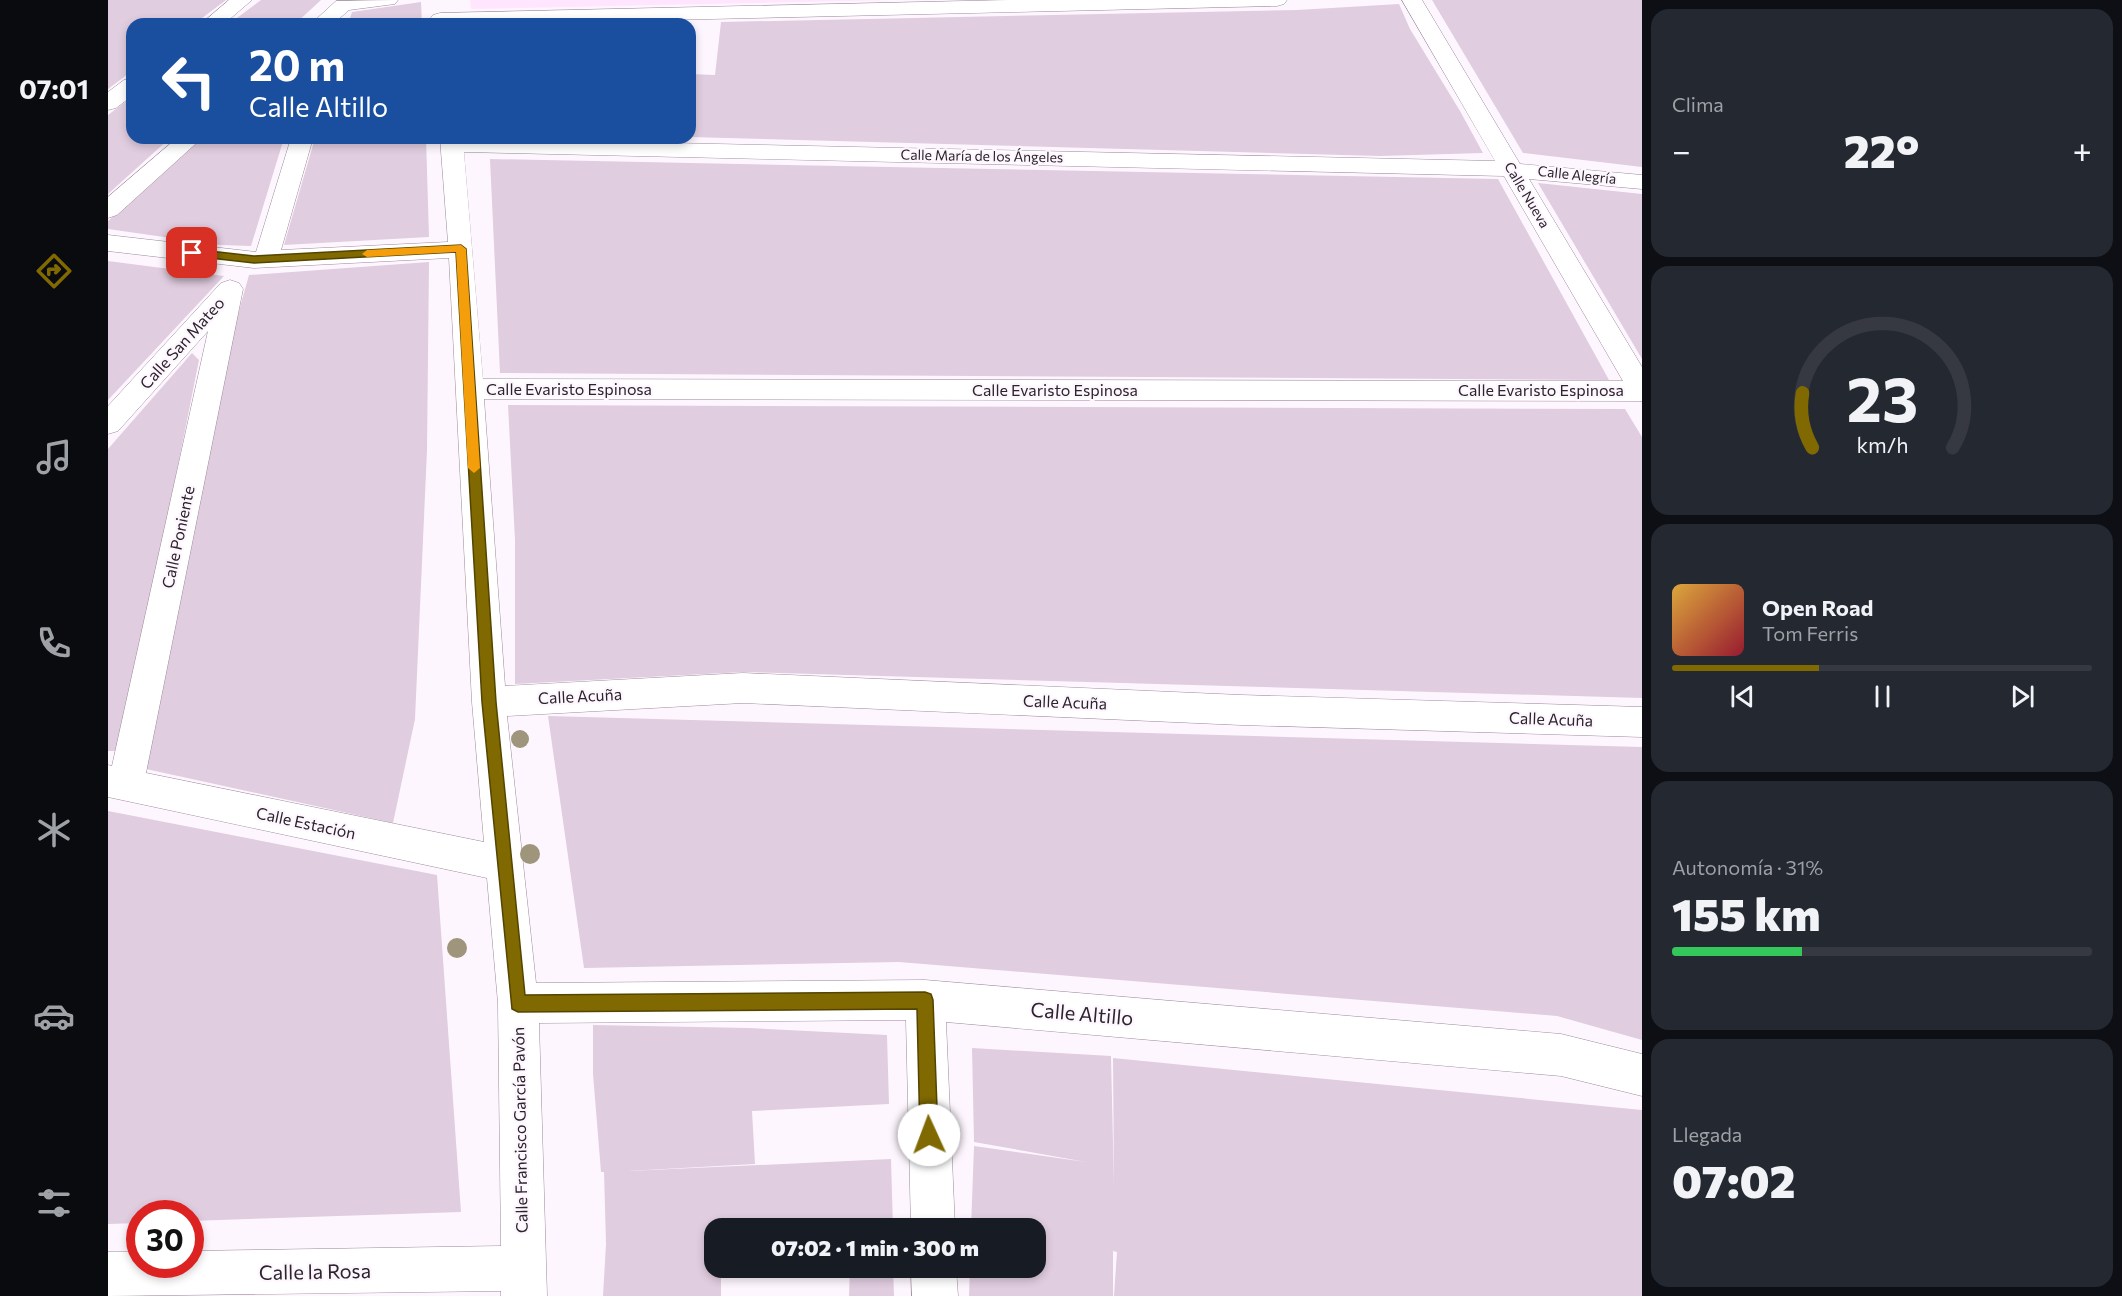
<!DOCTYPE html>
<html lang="es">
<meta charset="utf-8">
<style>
body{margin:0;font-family:Commissioner,sans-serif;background:#242831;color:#f1f3f6;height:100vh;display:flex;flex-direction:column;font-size:22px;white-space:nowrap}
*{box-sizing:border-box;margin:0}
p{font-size:20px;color:#9ea1a6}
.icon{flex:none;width:33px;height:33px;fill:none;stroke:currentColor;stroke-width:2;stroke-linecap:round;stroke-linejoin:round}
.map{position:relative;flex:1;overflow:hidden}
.panel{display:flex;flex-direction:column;gap:9px;padding:9px;background:#0d0f14;width:480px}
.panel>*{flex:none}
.top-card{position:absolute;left:18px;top:18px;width:570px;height:126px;border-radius:18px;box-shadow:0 3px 9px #0003;background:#1a4fa0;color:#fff;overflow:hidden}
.speed{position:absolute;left:18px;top:1200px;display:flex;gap:12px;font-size:30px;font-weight:700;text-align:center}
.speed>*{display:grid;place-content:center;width:78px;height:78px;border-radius:50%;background:#171b24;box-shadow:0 3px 9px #0003;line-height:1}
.speed .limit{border:9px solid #d22;background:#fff;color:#111}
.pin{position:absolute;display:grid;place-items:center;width:51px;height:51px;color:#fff;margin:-26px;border-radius:12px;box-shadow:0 3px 9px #0006}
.me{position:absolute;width:66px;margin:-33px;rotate:358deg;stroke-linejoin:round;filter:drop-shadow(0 0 4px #0008)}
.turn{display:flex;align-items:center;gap:21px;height:126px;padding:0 24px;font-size:27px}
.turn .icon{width:78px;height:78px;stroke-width:2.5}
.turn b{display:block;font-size:42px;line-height:51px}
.big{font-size:45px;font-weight:800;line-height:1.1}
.panel .widget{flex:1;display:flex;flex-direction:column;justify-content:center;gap:9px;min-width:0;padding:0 21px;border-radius:18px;background:#242831}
.panel .dial{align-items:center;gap:0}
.dial svg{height:156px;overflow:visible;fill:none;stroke:#363941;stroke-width:7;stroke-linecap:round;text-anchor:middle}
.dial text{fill:#f1f3f6;stroke:none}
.song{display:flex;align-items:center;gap:18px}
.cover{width:72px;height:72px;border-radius:9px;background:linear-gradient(135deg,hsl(40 70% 55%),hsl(350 70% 35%))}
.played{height:6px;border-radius:3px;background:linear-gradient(90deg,#806900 35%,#363941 35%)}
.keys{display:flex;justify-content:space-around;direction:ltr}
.heat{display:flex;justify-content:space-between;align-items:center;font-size:33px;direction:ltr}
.charge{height:9px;border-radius:4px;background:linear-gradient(90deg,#34c759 31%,#363941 0)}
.trip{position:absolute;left:596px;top:1218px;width:342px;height:60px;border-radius:18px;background:#171b24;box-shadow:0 3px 9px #0003;font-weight:800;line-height:60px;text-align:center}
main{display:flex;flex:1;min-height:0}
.menu{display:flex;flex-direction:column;width:108px;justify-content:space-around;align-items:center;background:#090b0e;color:#9ea1a6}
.menu .icon{width:42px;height:42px}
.menu .current{color:#806900}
.menu b{font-size:27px;color:#f1f3f6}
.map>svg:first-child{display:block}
</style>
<main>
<nav class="menu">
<b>07:01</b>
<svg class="icon current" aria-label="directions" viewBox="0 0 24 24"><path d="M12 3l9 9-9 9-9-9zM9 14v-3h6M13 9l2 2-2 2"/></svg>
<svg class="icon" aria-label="music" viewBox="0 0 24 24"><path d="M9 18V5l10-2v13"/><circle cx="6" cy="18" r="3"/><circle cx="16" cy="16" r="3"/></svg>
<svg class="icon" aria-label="phone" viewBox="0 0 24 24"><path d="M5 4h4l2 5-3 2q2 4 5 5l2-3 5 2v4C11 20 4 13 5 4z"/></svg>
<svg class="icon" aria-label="climate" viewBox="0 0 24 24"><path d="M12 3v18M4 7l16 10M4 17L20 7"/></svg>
<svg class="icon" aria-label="car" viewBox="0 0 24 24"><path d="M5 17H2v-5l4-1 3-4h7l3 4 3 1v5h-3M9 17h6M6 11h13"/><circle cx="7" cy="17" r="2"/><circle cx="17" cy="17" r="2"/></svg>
<svg class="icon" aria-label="filters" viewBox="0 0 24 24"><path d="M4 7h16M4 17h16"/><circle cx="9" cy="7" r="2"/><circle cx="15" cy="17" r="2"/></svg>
</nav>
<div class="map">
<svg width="1534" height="1296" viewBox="0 0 1534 1296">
<rect width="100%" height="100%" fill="#fef6fe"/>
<path fill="#ffe5fd" d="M362 0H782L363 9Z"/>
<g fill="#e1cde0">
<path d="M0 0H118L86 24H24V71L0 89Z"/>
<path d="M153 0H213L187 24H121Z"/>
<path d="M1324 0H1534V167L1415 153Z"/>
<path d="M313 2 314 24H240L244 12Z"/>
<path d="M1291 4 1302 29 1352 111 1375 153 1272 156 582 137V74L607 75 613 22 1189 10Z"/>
<path d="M24 97V138H62L0 194V115Z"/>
<path d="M92 138H176L143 246 112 245 0 229V221Z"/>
<path d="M207 138H318L321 237 176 245Z"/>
<path d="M382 159 1390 179 1501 380 392 373Z"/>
<path d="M1430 183 1534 194V359Z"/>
<path d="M0 261 116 276 0 400Z"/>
<path d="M321 262 319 450 307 719 285 823 38 769 122 343 141 275Z"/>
<path d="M84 353 91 360 13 751H0V449Z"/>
<path d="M400 405 1517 409 1534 437V698L635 672 407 684V540Z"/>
<path d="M440 716 1534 747V1040L1449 1016 791 962 476 968Z"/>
<path d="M0 811 329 875 353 1212 82 1221V1214H32V1223L0 1224Z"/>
<path d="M485 1025 641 1028 779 1035 781 1104 644 1111 647 1164 520 1171 783 1159 785 1228H606V1268H613V1296H495L498 1244 496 1172H493L485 1074Z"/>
<path d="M864 1048 1003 1056 1006 1186 1005 1058 1534 1110V1296H1006L1009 1252 1005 1251V1296H861L862 1268H927V1228H863L866 1146 978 1162 866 1142Z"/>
<path d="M742 1268H785L786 1296H741Z"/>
</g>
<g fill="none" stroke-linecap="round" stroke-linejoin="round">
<defs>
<g id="minor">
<path d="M121 0H144L116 24H93Z"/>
<path d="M290 0 287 4 241 10 225 24H203L228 1Z"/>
<path d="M900 0H1179L1176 4 1169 6 384 24H327L322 19 325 15 332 13Z"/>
<path d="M1294 0H1314L1412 164 1534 175V189L1421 179 1534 367V401L376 399 397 686 635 673 1133 695 1534 707V737L1133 725 635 703 399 716 428 983 817 980 1453 1034 1534 1054V1096L1453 1076 838 1022 847 1228H803L798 1020 431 1023 439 1296H393V1291L0 1296V1252H32V1264H82V1251L393 1246 390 1003 379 878 0 797V765L4 766 100 331 10 431 0 434V406L113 283 122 280 131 283 135 289 38 773 376 842 364 702 341 258 146 268 0 251V235L148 252 183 138H205L173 250 340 242 332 138 1387 161ZM356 152 1396 176 1515 381 375 379Z"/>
<path d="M24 78V96L8 108 0 110V92L16 80Z"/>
<path d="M69 138H94L9 215 0 218V197Z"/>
<path d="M803 1268H848L850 1296H804Z"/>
</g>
</defs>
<use href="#minor" stroke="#9b899a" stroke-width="1"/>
<use href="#minor" fill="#fff" fill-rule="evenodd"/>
</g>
<g fill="#9f957c">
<circle cx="412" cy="739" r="9"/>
<circle cx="422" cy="854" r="10"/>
<circle cx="349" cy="948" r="10"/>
</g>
<path fill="#806900" stroke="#534400" stroke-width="1.5" d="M353 245 358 249 388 702 417 995 817 992 823 994 825 1000 830 1135 827 1142 821 1144 815 1142 812 1135 809 1009 410 1012 404 1009 374 702 348 252 146 263 84 256 78 253 84 249 146 256Z"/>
<path fill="#f59e0b" d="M353 245 358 249 372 468 366 473 360 468 348 252 259 257 254 254 259 250Z"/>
<g text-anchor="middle" stroke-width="4.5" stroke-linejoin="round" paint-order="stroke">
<g font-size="14" fill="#2b242b" stroke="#fef6fe">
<text transform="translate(874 156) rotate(1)" y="5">Calle María de los Ángeles</text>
<text transform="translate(1469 175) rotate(6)" y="5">Calle Alegría</text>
<text transform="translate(1419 195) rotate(59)" y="5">Calle Nueva</text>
</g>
<g font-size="16" fill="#2b242b" stroke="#fef6fe">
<text transform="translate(74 343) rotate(-48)" y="6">Calle San Mateo</text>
<text x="461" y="395">Calle Evaristo Espinosa</text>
<text x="947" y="396">Calle Evaristo Espinosa</text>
<text x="1433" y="396">Calle Evaristo Espinosa</text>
<text transform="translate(70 537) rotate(-78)" y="6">Calle Poniente</text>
<text transform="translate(472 696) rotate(-3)" y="6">Calle Acuña</text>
<text transform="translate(957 702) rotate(2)" y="6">Calle Acuña</text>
<text transform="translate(1443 719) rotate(2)" y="6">Calle Acuña</text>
<text transform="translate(198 823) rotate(12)" y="6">Calle Estación</text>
<text transform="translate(412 1130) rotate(-91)" y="6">Calle Francisco García Pavón</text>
</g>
<g font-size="20" fill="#2b242b" stroke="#fef6fe">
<text transform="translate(974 1014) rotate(5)" y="7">Calle Altillo</text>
<text transform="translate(207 1272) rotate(-1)" y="7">Calle la Rosa</text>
</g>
</g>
</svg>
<div class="speed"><div class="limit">30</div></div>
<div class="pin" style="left:84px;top:253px;background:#d93025"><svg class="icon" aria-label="arrive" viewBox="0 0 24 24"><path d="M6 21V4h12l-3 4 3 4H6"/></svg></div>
<svg class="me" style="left:821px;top:1135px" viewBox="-20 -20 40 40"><circle r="19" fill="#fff"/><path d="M0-13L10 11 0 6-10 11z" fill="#806900"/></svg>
<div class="trip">07:02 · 1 min · 300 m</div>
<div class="top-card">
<div class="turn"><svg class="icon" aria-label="left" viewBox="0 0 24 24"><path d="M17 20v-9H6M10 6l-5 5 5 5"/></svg><div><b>20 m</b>Calle Altillo</div></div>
</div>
</div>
<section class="panel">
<div class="widget"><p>Clima</p>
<div class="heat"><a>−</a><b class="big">22°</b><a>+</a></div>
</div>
<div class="widget dial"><svg viewBox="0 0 100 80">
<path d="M14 69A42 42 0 1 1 86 69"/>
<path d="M14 69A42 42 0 0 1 9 41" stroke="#806900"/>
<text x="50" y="56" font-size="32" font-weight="700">23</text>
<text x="50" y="72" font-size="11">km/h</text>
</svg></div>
<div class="widget">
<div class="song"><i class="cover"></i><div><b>Open Road</b><p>Tom Ferris</p></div></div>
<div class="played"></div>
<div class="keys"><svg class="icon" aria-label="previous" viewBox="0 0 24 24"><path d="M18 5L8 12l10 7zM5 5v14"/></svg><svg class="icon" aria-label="pause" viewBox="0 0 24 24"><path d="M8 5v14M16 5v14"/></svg><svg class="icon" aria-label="next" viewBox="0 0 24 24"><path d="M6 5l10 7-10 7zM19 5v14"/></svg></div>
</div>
<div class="widget"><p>Autonomía · 31%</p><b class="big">155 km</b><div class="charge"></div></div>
<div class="widget"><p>Llegada</p><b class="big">07:02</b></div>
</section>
</main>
